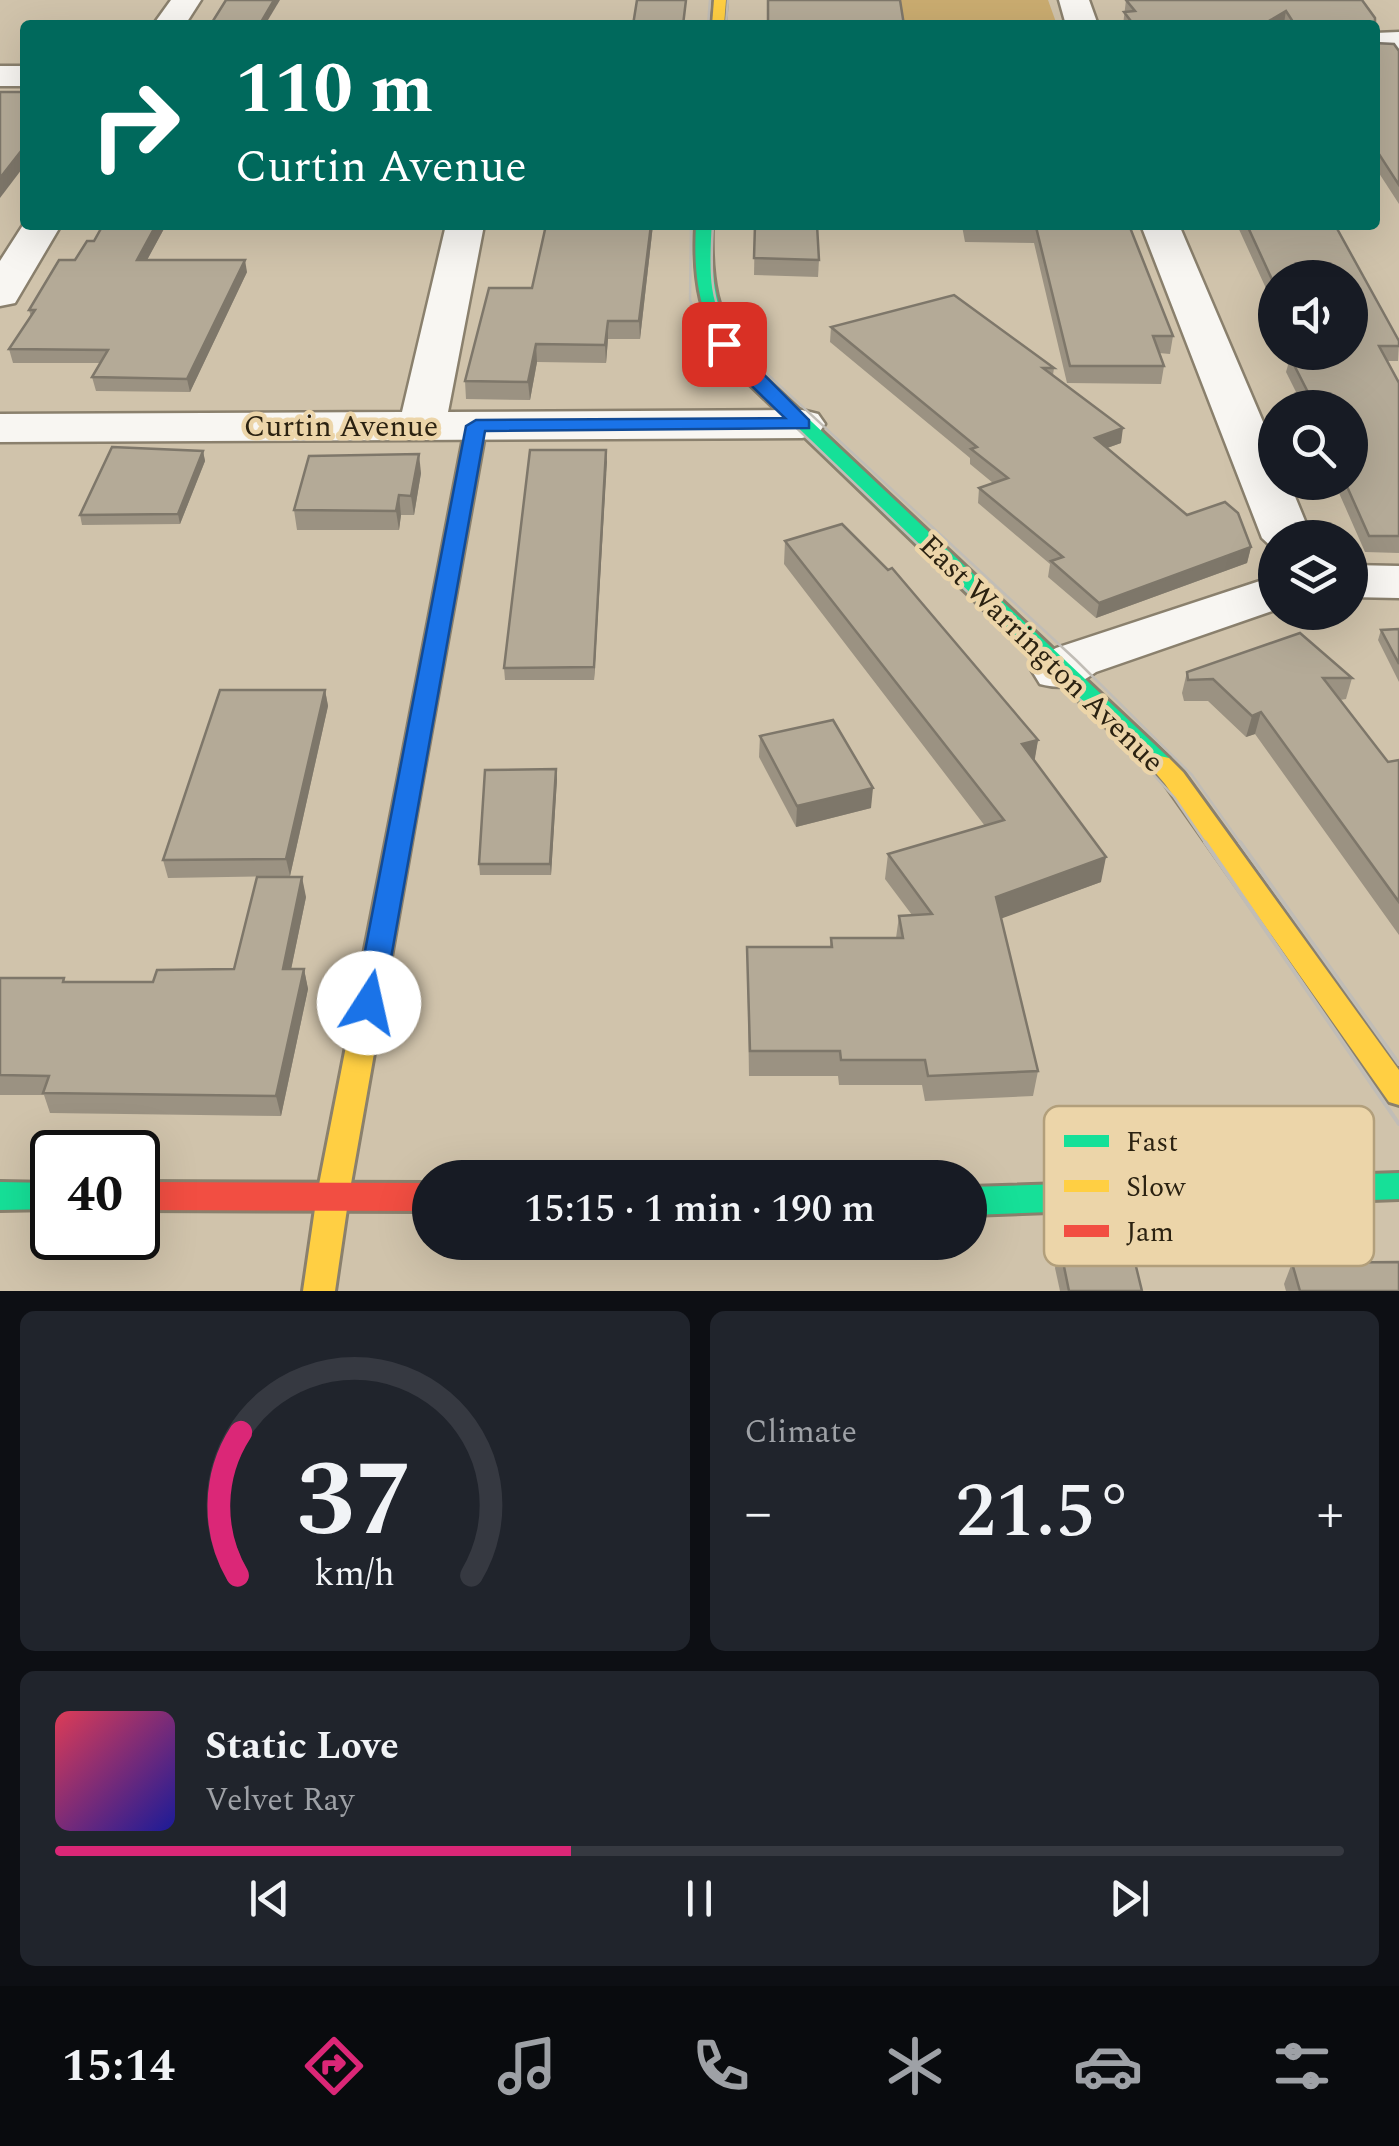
<!DOCTYPE html>
<meta charset="utf-8">
<style>
body{margin:0;font-family:Spectral,serif;background:#20242c;color:#f1f3f6;height:100vh;display:flex;flex-direction:column;font-size:38px;white-space:nowrap}
*{box-sizing:border-box;margin:0}
p{font-size:32px;color:#9ea1a6}
.icon{flex:none;width:55px;height:55px;fill:none;stroke:currentColor;stroke-width:2;stroke-linecap:round;stroke-linejoin:round}
.map{position:relative;height:1291px;overflow:hidden}
.details{display:flex;flex-direction:column;gap:20px;padding:20px;background:#0d0f14;flex:1}
.details>*{flex:none}
.guide{position:absolute;left:20px;top:20px;width:1360px;height:210px;border-radius:10px;box-shadow:0 10px 40px #0002;background:#00695c;color:#fff;overflow:hidden}
.tools{position:absolute;left:1258px;top:260px;display:grid;gap:20px}
.tools a{display:grid;place-items:center;width:110px;height:110px;border-radius:50%;background:#171b24;box-shadow:0 10px 40px #0002;font-size:50px}
.speed{position:absolute;left:30px;top:1130px;display:flex;gap:20px;font-size:50px;font-weight:700;text-align:center}
.speed>*{display:grid;place-content:center;width:130px;height:130px;border-radius:50%;background:#171b24;box-shadow:0 10px 40px #0002;line-height:1}
.speed .limit{border:5px solid #111;border-radius:15px;background:#fff;color:#111}
.pin{position:absolute;display:grid;place-items:center;width:85px;height:85px;color:#fff;margin:-42px;border-radius:20px;box-shadow:0 5px 15px #0006}
.me{position:absolute;width:110px;margin:-55px;rotate:10deg;stroke-linejoin:round;filter:drop-shadow(0 0 8px #0008)}
.turn{display:flex;align-items:center;gap:35px;height:210px;padding:0 50px;font-size:45px}
.turn .icon{width:130px;height:130px;stroke-width:2.5}
.turn b{display:block;font-size:70px;line-height:85px}
.big{font-size:75px;font-weight:600;line-height:1.1}
.details .tile{flex:1;display:flex;flex-direction:column;justify-content:center;gap:15px;min-width:0;padding:0 35px;border-radius:15px;background:#20242c}
.details .dial{align-items:center;gap:0}
.dial svg{height:260px;overflow:visible;fill:none;stroke:#363941;stroke-width:7;stroke-linecap:round;text-anchor:middle}
.dial text{fill:#f1f3f6;stroke:none}
.song{display:flex;align-items:center;gap:30px}
.cover{width:120px;height:120px;border-radius:15px;background:linear-gradient(135deg,hsl(350 70% 55%),hsl(240 70% 35%))}
.played{height:10px;border-radius:5px;background:linear-gradient(90deg,#db2777 40%,#363941 40%)}
.keys{display:flex;justify-content:space-around;direction:ltr}
.heat{display:flex;justify-content:space-between;align-items:center;font-size:55px;direction:ltr}
.details .tiles{flex:1;display:grid;gap:20px;grid-template-columns:1fr 1fr}
.tile:last-child{grid-column:span 2}
.trip{position:absolute;left:412px;top:1160px;width:575px;height:100px;border-radius:50px;background:#171b24;box-shadow:0 10px 40px #0002;font-weight:600;line-height:100px;text-align:center}
.tab-bar{display:flex;height:160px;justify-content:space-around;align-items:center;background:#090b0e;color:#9ea1a6}
.tab-bar .icon{width:70px;height:70px}
.tab-bar .on{color:#db2777}
.tab-bar b{font-size:45px;color:#f1f3f6}
.map>svg:first-child{display:block}
</style>
<div class="map">
<svg width="1399" height="1291" viewBox="0 0 1399 1291">
<rect width="100%" height="100%" fill="#d0c3ab"/>
<path fill="#caac70" d="M768 0H1048L1057 25H769Z"/>
<g fill="none" stroke-linecap="round" stroke-linejoin="round">
<defs>
<g id="street">
<path d="M171 0H201L185 25H153Z"/>
<path d="M1059 0H1089L1098 25H1066Z"/>
<path d="M1399 32V52L1375 53V33Z"/>
<rect x="0" y="66" width="25" height="20"/>
<path d="M25 222V225H61L15 303 0 306V261Z"/>
<path d="M446 225H484L448 412 802 410 818 414 825 424 818 434 802 438 0 442V414L402 412Z"/>
<path d="M1141 225H1179L1275 450V482H1289L1312 538H1275V550L1262 538Z"/>
<path d="M1350 565 1399 566V598L1350 597Z"/>
<path d="M1275 576V610L1096 672C1076 686 1063 690 1040 684L1032 671 1040 658 1056 648Z"/>
</g>
<g id="fast">
<path d="M696 225H712C710 277 716 316 745 359L1169 758 1172 764 1169 770H1151L732 367C700 320 693 281 696 225Z"/>
<path d="M1399 1173V1199L970 1215V1187Z"/>
<path d="M0 1182 52 1183V1209L0 1210Z"/>
</g>
<g id="slow">
<path d="M714 0H726L724 25H712Z"/>
<path d="M1160 756 1169 758 1183 772 1399 1070V1105L1389 1102 1165 784 1148 764 1151 758Z"/>
<path d="M412 762 421 764 424 770 349 1195 335 1291H303L317 1195 400 770 403 764Z"/>
</g>
<g id="jam">
<path d="M476 420 486 426 424 770 421 776H403L400 770 466 426Z"/>
<path d="M138 1182 430 1183V1211L138 1210Z"/>
</g>
</defs>
<use href="#street" stroke="#8a806d" stroke-width="5"/>
<use href="#fast" stroke="#8a806d" stroke-width="6"/>
<use href="#slow" stroke="#8a806d" stroke-width="6"/>
<use href="#jam" stroke="#8a806d" stroke-width="6"/>
<use href="#street" fill="#f8f6f2" fill-rule="evenodd"/>
<use href="#fast" fill="#16e098" fill-rule="evenodd"/>
<use href="#slow" fill="#ffcf43" fill-rule="evenodd"/>
<use href="#jam" fill="#f24e42" fill-rule="evenodd"/>
<g stroke="#c1bdb6" stroke-width="2.5">
<path d="M708 25 710 0"/>
<path d="M726 25 728 0"/>
<path d="M691 225 690 300 709 344 1118 736 1174 797 1206 844"/>
<path d="M713 225C710 272 709 306 737 346L1076 660 1192 775 1241 844"/>
</g>
<g stroke="#c1bdb6" stroke-width="4">
<path d="M1205 842 1399 1124"/>
<path d="M1240 842 1399 1064"/>
</g>
</g>
<g fill="#9b9282">
<path d="M1126 0H1362L1375 18V43L1394 44 1399 51V204L1375 167V25H1285L1284 23 1281 25H1123Z"/>
<path d="M166 225 147 260 247 272 190 392 96 391 92 377 100 363H13L9 349 31 317 29 310 94 241Z"/>
<path d="M546 225H653L640 339H608L606 363 537 362 530 400 466 399 465 381 532 288Z"/>
<path d="M755 225 819 260 818 277 754 275Z"/>
<path d="M916 225H1129L1173 336 1170 354 1159 353 1164 366 1161 384 1067 383 1034 243 965 242 962 226Z"/>
<path d="M1237 225H1335L1399 341 1398 361H1387L1399 383V553L1365 552 1339 493 1342 482H1350V408H1304L1286 372 1288 365 1282 352H1350L1275 278V308Z"/>
<path d="M831 327 1054 368 1053 375 1121 443 1107 448 1187 515 1251 547 1247 563 1096 618 1048 577 1050 564 978 503 979 488 993 483 970 464V458L830 342Z"/>
<path d="M606 450 594 680H505L504 668Z"/>
<path d="M203 451 205 461 180 524 82 525 80 515Z"/>
<path d="M421 473 414 515H401L399 530H297L294 510Z"/>
<path d="M785 541 1038 740 1034 761 1101 882 1001 918 1038 1071 1033 1096 925 1101 922 1085H839L838 1076H749L747 947H830L831 938H896L899 916 912 915 885 879 888 854 985 826 784 564Z"/>
<path d="M1399 629V682L1378 640 1381 630Z"/>
<path d="M1187 672 1352 678 1346 699 1340 700 1388 762 1399 760V935L1255 734 1246 737 1208 701H1184L1182 693Z"/>
<path d="M325 690 328 706 290 876 168 878 163 860Z"/>
<path d="M760 736 871 808 796 827 759 757Z"/>
<path d="M556 769 557 779 551 875H480L479 864Z"/>
<path d="M306 897 291 969H304L308 989 281 1116 50 1113 44 1095H0V978L65 982H153L234 969Z"/>
<path d="M1060 1247 1142 1291H1060L1055 1268Z"/>
<path d="M1292 1263 1399 1291H1286L1284 1284Z"/>
</g>
<g fill="#7e776a">
<path d="M274 0H280L265 25H260Z"/>
<path d="M1286 11 1284 23 1281 25H1262Z"/>
<path d="M25 146V165L0 198V178Z"/>
<path d="M156 225H166L140 273 137 260Z"/>
<path d="M651 225H653L640 339 639 321Z"/>
<path d="M245 260 247 272 190 392 187 379Z"/>
<path d="M608 321V339L606 363 605 345Z"/>
<path d="M536 344 537 362 530 400 528 382Z"/>
<path d="M1123 428 1121 443 1093 453 1095 438Z"/>
<path d="M606 450 607 462 594 680V667Z"/>
<path d="M203 451 205 461 180 524 178 514Z"/>
<path d="M419 454 421 473 414 515 411 496Z"/>
<path d="M399 495 401 515 399 530 396 511Z"/>
<path d="M1251 547 1247 563 1096 618 1099 603Z"/>
<path d="M325 690 328 706 290 876 286 859Z"/>
<path d="M1261 712 1255 734 1246 737 1252 716Z"/>
<path d="M1038 740 1034 764 1022 744Z"/>
<path d="M556 769 557 779 551 875 550 864Z"/>
<path d="M873 788 871 808 796 827 797 806Z"/>
<path d="M1106 857 1101 882 992 922 996 897Z"/>
<path d="M302 877 306 897 287 989 283 969Z"/>
<path d="M304 969 308 989 281 1116 276 1096Z"/>
</g>
<g fill="#b4aa97" stroke="#7e776a" stroke-width="2.5">
<path d="M226 0H274L260 24H211Z"/>
<path d="M637 0H686L683 25H633Z"/>
<path d="M768 0H900L904 25H768Z"/>
<path d="M1126 0H1362L1375 18V43L1394 44 1399 51V185L1375 148V25H1295L1286 11 1262 25H1134L1124 12 1135 11Z"/>
<path d="M0 92H25V146L0 178Z"/>
<path d="M103 225H156L137 260H245L187 379 92 377 108 350 9 349 35 310H29L59 260H75L87 241H94Z"/>
<path d="M546 225H651L639 321H608L605 345 536 344 528 382 465 381 489 288H532Z"/>
<path d="M755 225H817L819 260 754 258Z"/>
<path d="M967 225H1129L1173 336H1153L1164 366H1070L1036 227Z"/>
<path d="M1247 225H1335L1399 341V346H1379L1399 383V536H1369L1345 482H1350V478H1353L1350 473V408H1316L1290 357H1295L1292 352H1350V278H1275V286Z"/>
<path d="M954 295 1054 368H1043L1123 428 1095 438 1187 515 1225 502 1238 513 1251 547 1099 603 1051 561 1063 557 979 488 1008 478 971 449 977 447 831 327Z"/>
<path d="M112 447 203 451 178 514 80 515Z"/>
<path d="M530 450H606L594 667 504 668Z"/>
<path d="M419 454 411 496 399 495 396 511 294 510 309 456Z"/>
<path d="M842 524 888 570 892 568 1038 740 1022 744 1106 857 996 897 1038 1071 928 1076 925 1060H841L840 1051H750L747 947H832L831 938H903L899 916 932 914 888 854 1004 820 785 541Z"/>
<path d="M1399 629V664L1381 630Z"/>
<path d="M1300 633 1352 678H1323L1388 762 1399 760V902L1261 712 1252 716 1213 679 1188 680 1187 672Z"/>
<path d="M220 690H325L286 859 163 860Z"/>
<path d="M833 720 873 788 797 806 760 736Z"/>
<path d="M556 769 550 864H479L485 770Z"/>
<path d="M257 877H302L283 969H304L276 1096 43 1093 49 1076 0 1075V978H64L63 982H153L157 970 234 969Z"/>
<path d="M1131 1246 1142 1291H1069L1060 1247Z"/>
<path d="M1399 1262V1291H1300L1292 1263Z"/>
</g>
<path fill="#1a73e8" stroke="#114b97" stroke-width="2.5" d="M724 338C735 343 794 406 809 420V428L485 431 383 1003 379 1011 369 1014 359 1011 355 1003 466 426 476 420 785 418 732 367 715 344Z"/>
<g text-anchor="middle" stroke-width="9" stroke-linejoin="round" paint-order="stroke">
<g font-size="30" fill="#2b2211" stroke="#ecd5a9">
<text x="341" y="436">Curtin Avenue</text>
<text transform="translate(1042 653) rotate(44)" y="10">East Warrington Avenue</text>
</g>
</g>
<rect x="1044" y="1106" width="330" height="160" rx="15" fill="#ecd5a9" stroke="#b29f7b" stroke-width="2.5"/>
<rect x="1064" y="1135" width="45" height="12" fill="#16e098"/>
<rect x="1064" y="1180" width="45" height="12" fill="#ffcf43"/>
<rect x="1064" y="1225" width="45" height="12" fill="#f24e42"/>
<g font-size="28" fill="#2b2211">
<text x="1126" y="1151">Fast</text>
<text x="1126" y="1196">Slow</text>
<text x="1126" y="1241">Jam</text>
</g>
</svg>
<div class="tools">
<a><svg class="icon" aria-label="sound" viewBox="0 0 24 24"><path d="M4 9h4l5-4v14l-5-4H4zM17 9q2 3 0 6"/></svg></a>
<a><svg class="icon" aria-label="search" viewBox="0 0 24 24"><circle cx="10" cy="10" r="6"/><path d="M15 15l6 6"/></svg></a>
<a><svg class="icon" aria-label="layers" viewBox="0 0 24 24"><path d="M12 4l9 5-9 5-9-5zM3 14l9 5 9-5"/></svg></a>
</div>
<div class="speed"><div class="limit">40</div></div>
<div class="pin" style="left:724px;top:344px;background:#d93025"><svg class="icon" aria-label="arrive" viewBox="0 0 24 24"><path d="M6 21V4h12l-3 4 3 4H6"/></svg></div>
<svg class="me" style="left:369px;top:1003px" viewBox="-20 -20 40 40"><circle r="19" fill="#fff"/><path d="M0-13L10 11 0 6-10 11z" fill="#1a73e8"/></svg>
<div class="trip">15:15 · 1 min · 190 m</div>
<div class="guide">
<div class="turn"><svg class="icon" aria-label="right" viewBox="0 0 24 24"><path d="M7 20v-9h11M14 6l5 5-5 5"/></svg><div><b>110 m</b>Curtin Avenue</div></div>
</div>
</div>
<section class="details">
<div class="tiles">
<div class="tile dial"><svg viewBox="0 0 100 80">
<path d="M14 69A42 42 0 1 1 86 69"/>
<path d="M14 69A42 42 0 0 1 15 25" stroke="#db2777"/>
<text x="50" y="56" font-size="32" font-weight="700">37</text>
<text x="50" y="72" font-size="11">km/h</text>
</svg></div>
<div class="tile"><p>Climate</p>
<div class="heat"><a>−</a><b class="big">21.5°</b><a>+</a></div>
</div>
<div class="tile">
<div class="song"><i class="cover"></i><div><b>Static Love</b><p>Velvet Ray</p></div></div>
<div class="played"></div>
<div class="keys"><svg class="icon" aria-label="previous" viewBox="0 0 24 24"><path d="M18 5L8 12l10 7zM5 5v14"/></svg><svg class="icon" aria-label="pause" viewBox="0 0 24 24"><path d="M8 5v14M16 5v14"/></svg><svg class="icon" aria-label="next" viewBox="0 0 24 24"><path d="M6 5l10 7-10 7zM19 5v14"/></svg></div>
</div>
</div>
</section>
<nav class="tab-bar">
<b>15:14</b>
<svg class="icon on" aria-label="directions" viewBox="0 0 24 24"><path d="M12 3l9 9-9 9-9-9zM9 14v-3h6M13 9l2 2-2 2"/></svg>
<svg class="icon" aria-label="music" viewBox="0 0 24 24"><path d="M9 18V5l10-2v13"/><circle cx="6" cy="18" r="3"/><circle cx="16" cy="16" r="3"/></svg>
<svg class="icon" aria-label="phone" viewBox="0 0 24 24"><path d="M5 4h4l2 5-3 2q2 4 5 5l2-3 5 2v4C11 20 4 13 5 4z"/></svg>
<svg class="icon" aria-label="climate" viewBox="0 0 24 24"><path d="M12 3v18M4 7l16 10M4 17L20 7"/></svg>
<svg class="icon" aria-label="car" viewBox="0 0 24 24"><path d="M5 17H2v-5l4-1 3-4h7l3 4 3 1v5h-3M9 17h6M6 11h13"/><circle cx="7" cy="17" r="2"/><circle cx="17" cy="17" r="2"/></svg>
<svg class="icon" aria-label="filters" viewBox="0 0 24 24"><path d="M4 7h16M4 17h16"/><circle cx="9" cy="7" r="2"/><circle cx="15" cy="17" r="2"/></svg>
</nav>
